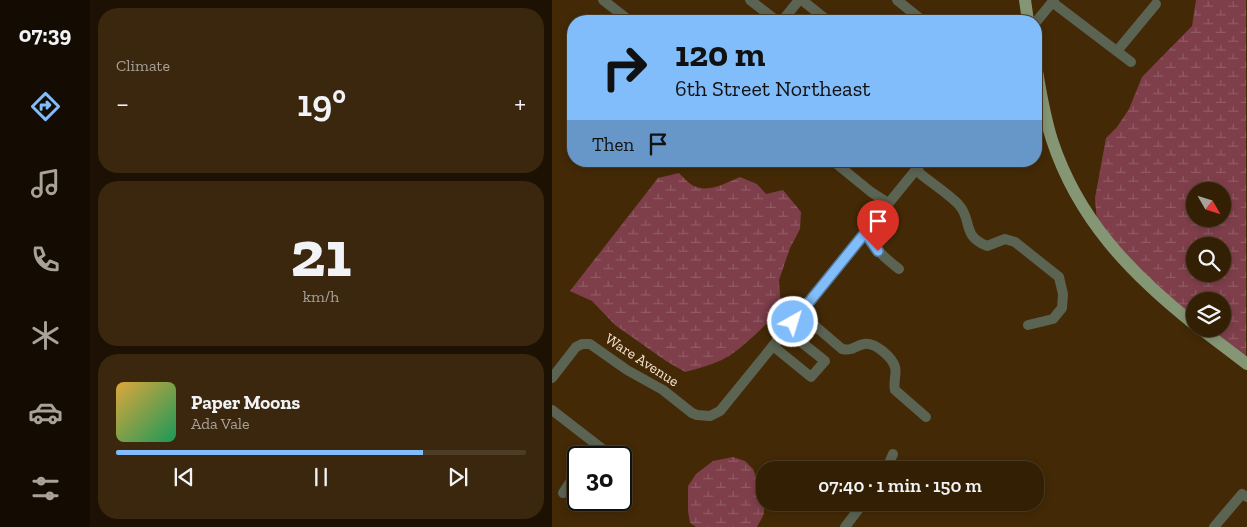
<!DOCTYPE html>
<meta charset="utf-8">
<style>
body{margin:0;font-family:"Zilla Slab",serif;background:#3a270e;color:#f1f3f6;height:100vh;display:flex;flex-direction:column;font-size:19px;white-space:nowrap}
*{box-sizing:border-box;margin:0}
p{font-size:16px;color:#a8a29a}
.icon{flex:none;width:28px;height:28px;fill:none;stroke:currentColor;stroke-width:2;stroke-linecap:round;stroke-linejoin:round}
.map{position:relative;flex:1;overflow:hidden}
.side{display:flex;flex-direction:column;gap:8px;padding:8px;background:#1c1102;width:462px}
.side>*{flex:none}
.guide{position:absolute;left:15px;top:15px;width:475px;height:152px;border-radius:20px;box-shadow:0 2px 8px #0003,0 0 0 1px #4d3d26;background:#80bdfa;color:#111;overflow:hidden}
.needle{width:32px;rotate:129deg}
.tools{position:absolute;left:634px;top:182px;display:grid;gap:10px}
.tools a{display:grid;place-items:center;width:45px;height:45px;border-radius:50%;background:#321f04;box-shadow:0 2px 8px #0003,0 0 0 1px #4d3d26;font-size:25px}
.speed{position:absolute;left:15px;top:446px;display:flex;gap:10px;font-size:25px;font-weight:700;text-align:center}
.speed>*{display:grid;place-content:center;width:65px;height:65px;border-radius:50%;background:#321f04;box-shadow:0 2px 8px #0003,0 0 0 1px #4d3d26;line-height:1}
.speed .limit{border:2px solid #111;border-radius:8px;background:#fff;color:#111}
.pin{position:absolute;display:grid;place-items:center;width:42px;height:42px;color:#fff;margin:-51px -21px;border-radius:50% 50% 50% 0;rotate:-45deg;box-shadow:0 0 5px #0007}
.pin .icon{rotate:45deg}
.me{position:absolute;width:55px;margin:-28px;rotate:39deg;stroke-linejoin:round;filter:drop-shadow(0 0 4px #0008)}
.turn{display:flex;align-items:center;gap:18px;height:105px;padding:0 25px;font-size:22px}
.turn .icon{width:65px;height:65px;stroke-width:2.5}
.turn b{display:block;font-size:35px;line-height:42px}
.then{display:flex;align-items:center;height:48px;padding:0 25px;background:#0003;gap:10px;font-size:19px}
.big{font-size:38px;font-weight:600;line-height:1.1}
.side .card{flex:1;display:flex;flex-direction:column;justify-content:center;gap:8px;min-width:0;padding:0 18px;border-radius:20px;background:#3a270e}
.side .dial{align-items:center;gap:0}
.dial b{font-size:65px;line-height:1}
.song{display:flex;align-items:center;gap:15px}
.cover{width:60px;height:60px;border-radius:8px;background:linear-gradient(135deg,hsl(40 70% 55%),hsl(150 70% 35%))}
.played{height:5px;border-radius:2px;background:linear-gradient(90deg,#80bdfa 75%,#4d3d26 75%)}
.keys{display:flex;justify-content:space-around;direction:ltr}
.heat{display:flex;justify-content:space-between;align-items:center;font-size:28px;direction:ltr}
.trip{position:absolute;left:204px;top:461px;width:288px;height:50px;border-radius:20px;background:#321f04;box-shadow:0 2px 8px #0003,0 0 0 1px #4d3d26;font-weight:600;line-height:50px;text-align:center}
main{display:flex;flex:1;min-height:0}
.tab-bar{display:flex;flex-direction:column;width:90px;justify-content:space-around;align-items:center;background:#140c02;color:#a8a29a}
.tab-bar .icon{width:35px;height:35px}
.tab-bar .selected{color:#80bdfa}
.tab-bar b{font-size:22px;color:#f1f3f6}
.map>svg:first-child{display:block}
</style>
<main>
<nav class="tab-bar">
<b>07:39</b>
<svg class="icon selected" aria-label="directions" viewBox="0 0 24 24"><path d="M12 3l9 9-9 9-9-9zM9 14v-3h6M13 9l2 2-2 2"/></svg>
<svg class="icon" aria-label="music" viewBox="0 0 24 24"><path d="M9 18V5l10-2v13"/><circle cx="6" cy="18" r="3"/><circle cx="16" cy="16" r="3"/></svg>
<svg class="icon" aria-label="phone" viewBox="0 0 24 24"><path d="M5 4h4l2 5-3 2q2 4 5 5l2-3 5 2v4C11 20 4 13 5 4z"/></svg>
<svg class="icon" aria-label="climate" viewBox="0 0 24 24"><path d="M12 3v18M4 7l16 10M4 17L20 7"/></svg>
<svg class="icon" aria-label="car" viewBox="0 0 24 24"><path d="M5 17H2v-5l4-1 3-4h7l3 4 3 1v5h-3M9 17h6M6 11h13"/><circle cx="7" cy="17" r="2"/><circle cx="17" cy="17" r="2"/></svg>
<svg class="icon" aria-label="filters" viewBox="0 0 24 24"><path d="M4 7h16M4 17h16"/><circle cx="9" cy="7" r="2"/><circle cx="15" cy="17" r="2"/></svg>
</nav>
<section class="side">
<div class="card"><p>Climate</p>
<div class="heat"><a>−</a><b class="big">19°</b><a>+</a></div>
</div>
<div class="card dial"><b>21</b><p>km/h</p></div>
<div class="card">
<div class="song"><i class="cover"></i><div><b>Paper Moons</b><p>Ada Vale</p></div></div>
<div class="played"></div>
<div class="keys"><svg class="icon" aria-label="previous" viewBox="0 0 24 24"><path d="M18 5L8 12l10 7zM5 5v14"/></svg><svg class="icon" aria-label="pause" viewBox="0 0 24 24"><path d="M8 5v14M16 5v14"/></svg><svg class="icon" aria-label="next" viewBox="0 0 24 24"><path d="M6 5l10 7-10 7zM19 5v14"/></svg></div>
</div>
</section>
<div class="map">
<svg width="695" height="527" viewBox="0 0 695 527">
<defs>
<pattern id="wetland-marsh" width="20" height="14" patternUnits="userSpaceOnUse" patternTransform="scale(1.25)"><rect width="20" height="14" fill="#7e3f4b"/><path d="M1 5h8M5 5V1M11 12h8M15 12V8" fill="none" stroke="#915b64"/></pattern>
</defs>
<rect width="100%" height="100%" fill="#432906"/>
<g fill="url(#wetland-marsh)" fill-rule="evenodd">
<path d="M644 0H694V358L655 329H670V301H642V318L575 259 545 222 543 198 554 138 565 127 577 109 590 77 640 26ZM642 191H670V219H642ZM642 246H670V274H642Z"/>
<path d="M127 173C131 177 137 184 142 186 157 193 174 183 188 177L205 184 214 194 231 190 249 212 248 229 238 248 227 280 229 308C214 325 196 343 177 356 164 364 148 368 133 372L114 361 63 325 40 301 18 291 106 178Z"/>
<path d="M181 457 193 461 201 469 212 497V514L205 527H144L138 523 136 511V486L144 474 161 461Z"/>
</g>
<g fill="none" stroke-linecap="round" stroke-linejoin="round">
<g stroke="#5b6353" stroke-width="10">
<path d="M51 0 78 21"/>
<path d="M198 0 225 21"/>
<path d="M250 0 276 21"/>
<path d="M345 0 371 21"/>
<path d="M500 2 579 62"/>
<path d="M230 21 247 0"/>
<path d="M484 22 502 0"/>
<path d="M565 51 604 4"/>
<path d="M281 161 319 192 336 203"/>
<path d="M364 170C376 181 397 194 407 205 421 221 409 235 435 246L453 239 463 242 507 277 511 294 510 308 501 319 476 325"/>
<path d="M317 228C318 247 333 258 347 269"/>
<path d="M248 313 290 349C302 351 302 346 312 344 323 342 340 357 343 367 345 374 341 382 343 390L374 417"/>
<path d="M221 346 259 377 273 361 234 330"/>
<path d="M0 378 24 347 30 344H38L75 370 111 390 140 413 145 415 158 416 168 411 371 161"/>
<path d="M0 410 62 458"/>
<path d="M36 458 45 445"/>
<path d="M69 462 72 464"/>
<path d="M334 470 341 454"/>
<path d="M11 493 26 470"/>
<path d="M293 527 312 502"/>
<path d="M662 527 690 494 695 497"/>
</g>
<g stroke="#859675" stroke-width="12">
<path d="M473 0 476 21"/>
<path d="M484 65C488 90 492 115 500 140 526 219 578 273 642 324"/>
<path d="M649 329 695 364"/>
</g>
</g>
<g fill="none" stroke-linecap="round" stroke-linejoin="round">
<defs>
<path id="route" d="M241 322 317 228V238L326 251"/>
</defs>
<use href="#route" stroke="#537ba2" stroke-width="12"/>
<use href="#route" stroke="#80bdfa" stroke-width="9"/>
</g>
<g text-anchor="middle" stroke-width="5" stroke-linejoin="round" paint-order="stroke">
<g font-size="15" fill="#f6e5d3" stroke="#432906">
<text transform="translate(90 360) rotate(33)" y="5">Ware Avenue</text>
</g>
</g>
</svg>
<div class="tools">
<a><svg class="needle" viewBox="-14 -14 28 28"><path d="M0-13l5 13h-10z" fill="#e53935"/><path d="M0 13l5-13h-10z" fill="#a8a29a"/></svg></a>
<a><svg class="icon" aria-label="search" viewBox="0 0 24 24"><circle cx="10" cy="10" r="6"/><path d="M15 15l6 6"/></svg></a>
<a><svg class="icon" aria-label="layers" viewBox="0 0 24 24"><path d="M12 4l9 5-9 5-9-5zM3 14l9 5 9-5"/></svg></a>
</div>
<div class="speed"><div class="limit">30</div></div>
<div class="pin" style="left:326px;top:251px;background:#d93025"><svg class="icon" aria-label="arrive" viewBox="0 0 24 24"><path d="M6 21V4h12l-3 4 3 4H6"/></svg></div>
<svg class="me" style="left:241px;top:322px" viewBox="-20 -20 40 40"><circle r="17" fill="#80bdfa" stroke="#fff" stroke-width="3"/><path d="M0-11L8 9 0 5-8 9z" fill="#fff"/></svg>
<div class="trip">07:40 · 1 min · 150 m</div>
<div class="guide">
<div class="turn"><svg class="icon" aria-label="right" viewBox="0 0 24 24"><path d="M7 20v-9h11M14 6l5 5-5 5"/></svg><div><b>120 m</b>6th Street Northeast</div></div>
<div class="then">Then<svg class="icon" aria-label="arrive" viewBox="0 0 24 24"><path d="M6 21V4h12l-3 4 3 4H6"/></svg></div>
</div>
</div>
</main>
